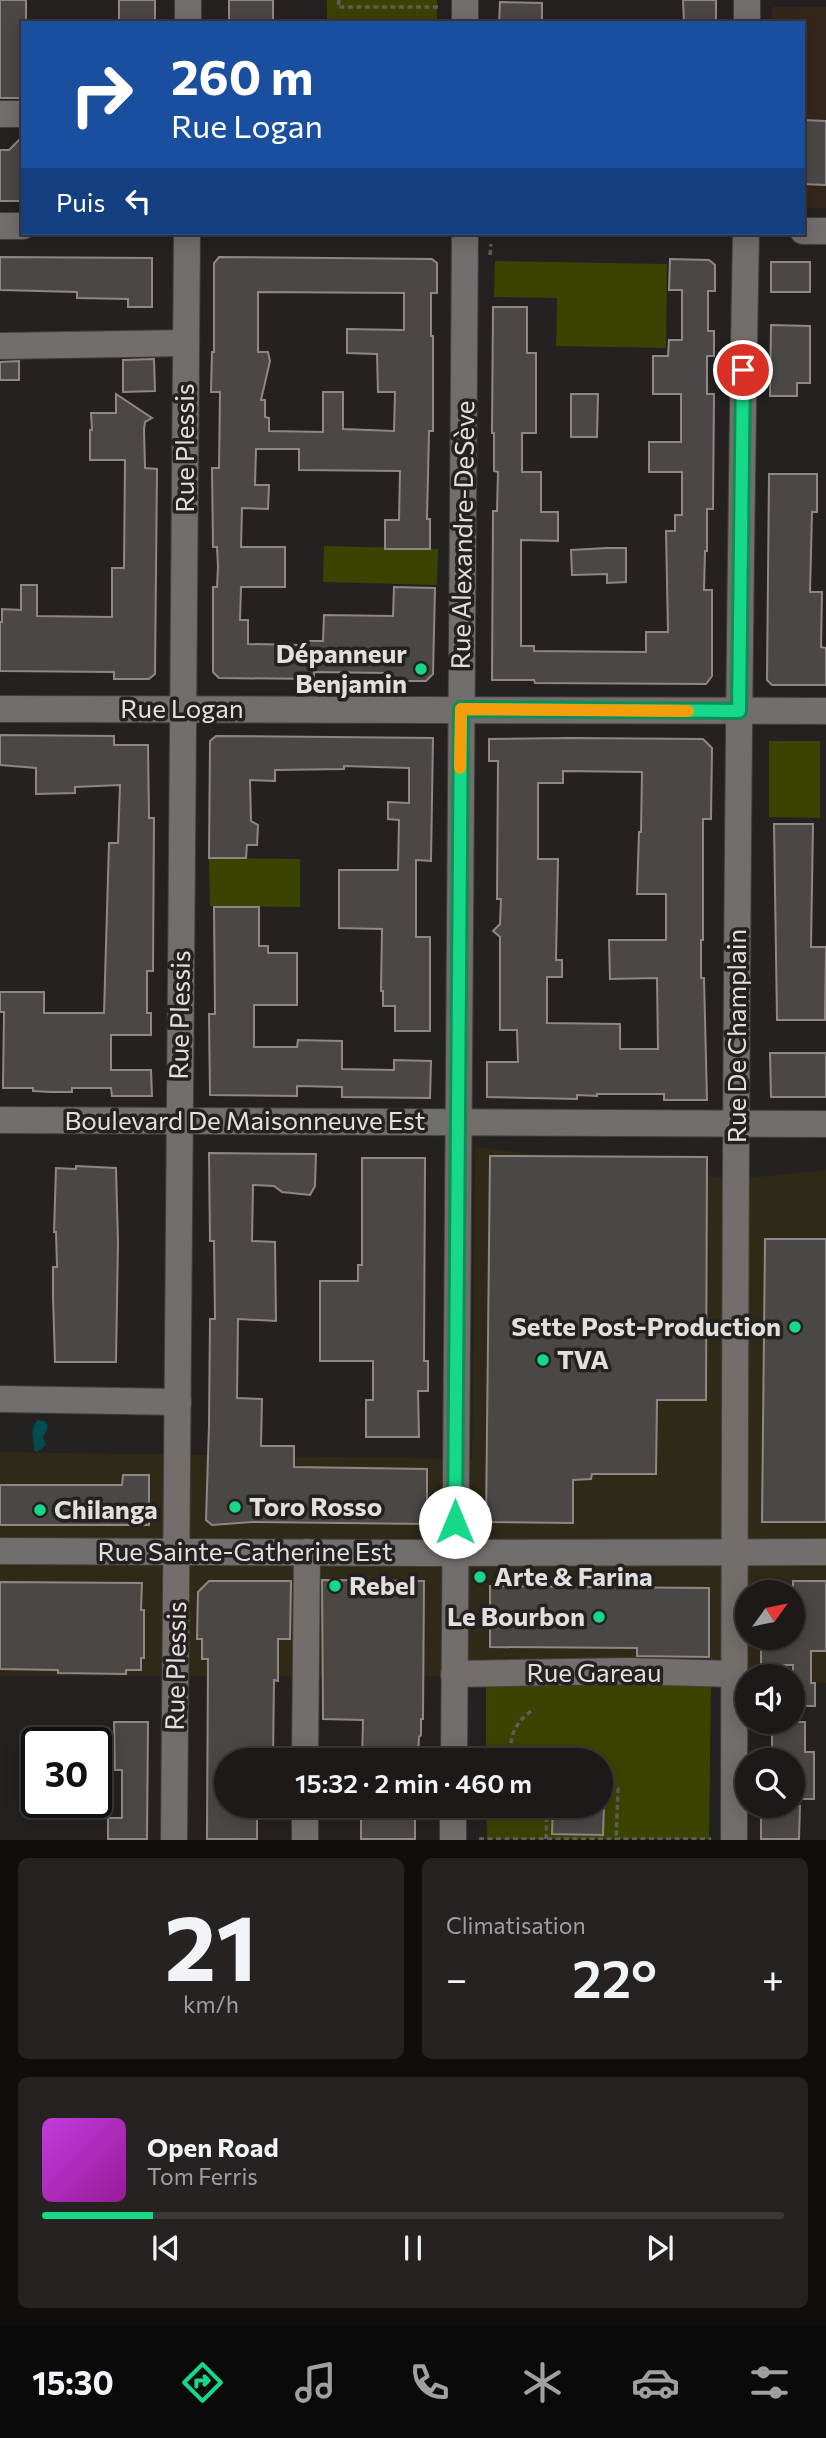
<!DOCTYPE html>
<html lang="fr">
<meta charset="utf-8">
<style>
body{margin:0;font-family:Commissioner,sans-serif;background:#252221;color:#f1f3f6;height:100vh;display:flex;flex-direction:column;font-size:26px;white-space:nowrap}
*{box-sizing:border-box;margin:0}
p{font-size:23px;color:#a0a0a2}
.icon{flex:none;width:38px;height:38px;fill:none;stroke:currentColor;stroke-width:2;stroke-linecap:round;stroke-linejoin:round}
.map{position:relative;height:1840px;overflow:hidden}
.sheet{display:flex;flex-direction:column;gap:18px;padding:18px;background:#0f0e0d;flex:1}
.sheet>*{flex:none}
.top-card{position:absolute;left:21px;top:21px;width:784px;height:214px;border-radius:0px;box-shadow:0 4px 18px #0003,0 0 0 2px #3a3837;background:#1a4fa0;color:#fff;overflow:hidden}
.needle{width:46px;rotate:57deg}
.fabs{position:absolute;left:735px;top:1580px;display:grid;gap:14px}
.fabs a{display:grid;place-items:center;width:70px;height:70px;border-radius:50%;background:#1c1918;box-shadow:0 4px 18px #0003,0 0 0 2px #3a3837;font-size:35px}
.speed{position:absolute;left:21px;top:1727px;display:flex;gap:14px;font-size:35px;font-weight:700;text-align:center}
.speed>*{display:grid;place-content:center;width:91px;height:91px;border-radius:50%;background:#1c1918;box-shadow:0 4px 18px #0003,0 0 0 2px #3a3837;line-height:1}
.speed .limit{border:4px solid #111;border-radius:10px;background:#fff;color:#111}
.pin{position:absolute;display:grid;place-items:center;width:60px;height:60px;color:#fff;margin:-30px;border:4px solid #fff;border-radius:50%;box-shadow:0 2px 7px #0007}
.me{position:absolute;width:77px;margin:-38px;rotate:0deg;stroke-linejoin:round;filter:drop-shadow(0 0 5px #0008)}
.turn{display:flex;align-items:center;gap:24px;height:147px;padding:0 35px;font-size:32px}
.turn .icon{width:91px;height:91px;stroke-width:2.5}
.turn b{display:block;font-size:49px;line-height:60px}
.then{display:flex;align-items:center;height:66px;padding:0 35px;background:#0003;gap:14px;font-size:26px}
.big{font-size:52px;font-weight:600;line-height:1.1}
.sheet .tile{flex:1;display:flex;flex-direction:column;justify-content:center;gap:10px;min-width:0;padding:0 24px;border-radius:10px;background:#252221}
.sheet .dial{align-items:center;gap:0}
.dial b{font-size:91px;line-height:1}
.song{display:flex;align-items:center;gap:21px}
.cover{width:84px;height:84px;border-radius:10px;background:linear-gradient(135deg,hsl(290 70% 55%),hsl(300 70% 35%))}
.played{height:7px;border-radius:4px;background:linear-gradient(90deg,#15d989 15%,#3a3837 15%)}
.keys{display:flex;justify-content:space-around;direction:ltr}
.heat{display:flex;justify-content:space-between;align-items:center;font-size:38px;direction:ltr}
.sheet .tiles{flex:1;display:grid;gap:18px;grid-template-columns:1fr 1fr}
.tile:last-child{grid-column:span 2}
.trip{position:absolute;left:214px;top:1748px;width:399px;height:70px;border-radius:35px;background:#1c1918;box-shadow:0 4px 18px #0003,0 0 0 2px #3a3837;font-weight:600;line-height:70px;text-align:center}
.menu{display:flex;height:112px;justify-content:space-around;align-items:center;background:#0b0a0a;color:#a0a0a2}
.menu .icon{width:49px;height:49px}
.menu .current{color:#15d989}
.menu b{font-size:32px;color:#f1f3f6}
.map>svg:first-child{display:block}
</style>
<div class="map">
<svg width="826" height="1840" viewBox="0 0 826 1840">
<rect width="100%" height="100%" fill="#252120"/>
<path fill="#2f2918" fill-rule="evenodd" d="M475 1147 736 1179 826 1170V1683L793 1681V1676H0V1452L472 1459ZM747 1592H793V1638H747Z"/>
<path fill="#35261b" d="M772 7H826V208H803V23H772Z"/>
<g fill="#3b4300">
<rect x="327" y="0" width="110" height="23"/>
<path d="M495 261 667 264 666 348 556 346 557 298 494 297Z"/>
<path d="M324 546 438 549 437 585 323 582Z"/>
<path d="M769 741H820V818L769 817Z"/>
<path d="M209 858 300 859V907L210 906Z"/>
<path d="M711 1684 709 1839H487L486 1806H600V1760H486V1685Z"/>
</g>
<path fill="#004c4f" d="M38 1420 45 1421 48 1427 43 1438 46 1445 37 1452 34 1450C35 1440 28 1429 38 1420Z"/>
<g fill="#4b4745" stroke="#8d8886" stroke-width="2" fill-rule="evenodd">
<path d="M0 0H26V23H23V98H0Z"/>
<rect x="119" y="0" width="36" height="23"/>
<rect x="229" y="0" width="44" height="20"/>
<path d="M683 0H716V23H684Z"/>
<path d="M500 2 542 3V23H499Z"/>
<path d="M803 120 826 121V185L803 184Z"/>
<path d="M23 136V198H21V201H0V150H9Z"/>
<path d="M0 257 152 258V307H128V299L77 298V292L0 290Z"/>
<path d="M219 257 432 259 437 263V293H431V336H433V431H429L427 519H430V549H385V520H399L400 471 299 470V449H256L255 485H269L268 509 242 508 241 547H285V587H241L240 620H248V644L301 645V641H323L324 615 393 616 394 587 435 588 433 674 426 681H389V673L314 672V679L219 678 213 672V587H217L218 567 217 547H213L212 468H219L220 392H211L212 352H214V263ZM258 292 404 293V330L347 329V353L377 354 378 392H395L394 431 343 429V392H323V432L269 431V418L265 417V400H261L270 361 268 352H258Z"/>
<path d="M670 259 709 260 715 265V291H708V331H714V356H707V394H714L713 509H707V551H705L704 590H712V676L706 684 535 683 534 680H492L493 511H497L498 472 494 471V433H492L493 307H527V353H536V433H522V472H541V512H558V541L521 540V646H534V651L646 652V632H668L666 531H675V515H682V472H649V442H681V394H653V356H668L669 340H682V290H669Z"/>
<rect x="771" y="262" width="39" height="30"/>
<path d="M771 325 810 326V383H797V396H770Z"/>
<path d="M154 359 155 391 123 392V360Z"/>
<path d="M19 361V380H0V362Z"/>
<path d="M116 394 152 418 145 422 144 429 145 468 157 469 155 674 149 679H114V672L0 671V622H2V609L21 610V585H37V616L112 617V568H124L125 460H90V430H92L91 413H116Z"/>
<path d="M571 394H598L597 437H571Z"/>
<path d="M769 474H817V512H812L810 592H822L821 647 826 648V685H772L767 680Z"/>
<path d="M607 548H626V582L607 583V574L572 575 571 550Z"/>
<path d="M0 735 114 736V745H148L149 818H154L153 971H147V1013H151V1035H111V1070H151L152 1096H112L111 1088H72V1092H51L33 1091V1088H3L4 1012H0V992H44V1013H104L109 843H118L120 785 75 787V793L36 794V768L0 765Z"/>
<path d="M216 736 433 738 431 861 416 860V937H430V1031H395V1006H383V991H381L382 929 339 928V870H398L399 820 388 819V802L409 803V768L344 766V769L275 770V781L250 780 251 821 258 825 257 845H247L246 858H209L210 741Z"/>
<path d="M569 738 703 739 712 748 711 819H703V940H701V978H704L707 1100H664V1094H597V1096L577 1095V1099L487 1097V1062H518L517 1030H500V937L493 931 500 924 501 899H497L498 761H489V739ZM563 771 642 772 641 832H639L637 894H666V940H609L610 979 657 978 658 1049H620V1024L547 1023V977H562V960H556L558 859H538V783H563Z"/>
<path d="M774 824H813L811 947H826L825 1020H777Z"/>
<path d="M214 907H259V946H268V953H297V1005H254V1047H297L298 1040 342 1041V1069L394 1070V1060L431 1061 430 1098 342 1097V1087L297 1086V1096L210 1095 209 1014H215Z"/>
<path d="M770 1053H826V1097H771Z"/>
<path d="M209 1153 316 1154 315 1186 310 1195 282 1192 274 1186 253 1185 252 1241 275 1242 276 1321 238 1319 237 1398 262 1399 261 1446H294V1467L427 1469V1524L252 1522 212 1525 206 1520 209 1425 210 1319H215L214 1241H210Z"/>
<path d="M490 1156 707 1157 706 1400H657L656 1474H592L591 1479 573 1480V1523L486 1522Z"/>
<path d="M362 1158H425L424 1361H428V1391H418L419 1437H366V1400H373V1361H320V1281H358V1265H362Z"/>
<path d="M76 1166 116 1168 118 1242 116 1362H55L53 1296V1267H57L56 1232H54L56 1168 76 1169Z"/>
<path d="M765 1239H826V1522H762Z"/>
<path d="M123 1475H149V1525H0V1485H122Z"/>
<path d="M322 1580 424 1581 423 1719H421V1735L419 1737 418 1760H362L363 1720 323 1719Z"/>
<path d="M209 1581H291L290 1639H278V1681L274 1680 273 1760H226V1806H257V1839H207L208 1659H202V1639H197L198 1592Z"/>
<path d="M793 1581H826V1651H811V1683H815V1706H793V1665H761V1638H793Z"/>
<path d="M0 1582 142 1583 141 1610H144V1658H141V1670H126V1674L58 1673V1670L0 1669Z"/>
<path d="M490 1586 709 1588V1657L637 1656V1648L490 1647Z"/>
<path d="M114 1722H148L147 1839H108V1818H122V1770H115Z"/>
<path d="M772 1722H805V1752H814V1799H793V1760H772Z"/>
<rect x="361" y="1806" width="54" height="33"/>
<path d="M553 1806H604L603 1835 552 1834Z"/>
<path d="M761 1806H800L799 1839H761Z"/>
</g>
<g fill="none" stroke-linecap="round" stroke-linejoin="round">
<defs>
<g id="minor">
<path d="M188 23V0"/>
<path d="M465 23V0"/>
<path d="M747 23V0"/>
<path d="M0 114H23"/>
<path d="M0 226H23"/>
<path d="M803 231H826"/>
<path d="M0 346 186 343"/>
<path d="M0 709 826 711"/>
<path d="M0 1120 826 1124"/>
<path d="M0 1399 178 1402"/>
<path d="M0 1551 427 1553 826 1552"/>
<path d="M454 1674 628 1671 734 1674"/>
<path d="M305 1760 307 1552"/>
<path d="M454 1760 465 233"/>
<path d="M174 1840 187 233"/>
<path d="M305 1840V1806"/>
<path d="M453 1840V1806"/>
<path d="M734 1840C735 1304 736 768 746 233"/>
</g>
</defs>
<use href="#minor" stroke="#413e3c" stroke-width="28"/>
<g stroke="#5f5c5a" stroke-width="3.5" stroke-dasharray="5 3.5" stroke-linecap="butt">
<path d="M339 0 338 7H441"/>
<path d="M490 255 491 244"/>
<path d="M513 1760C506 1739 516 1721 534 1709"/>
<path d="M600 1789H618L616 1840"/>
<path d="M479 1839H711"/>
<path d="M546 1839 547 1806"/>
</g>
<use href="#minor" stroke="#726e6c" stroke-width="26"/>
</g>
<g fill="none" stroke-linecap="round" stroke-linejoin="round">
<defs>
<path id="route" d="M455 1522 461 709 739 711 743 370"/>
</defs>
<use href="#route" stroke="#0e8d59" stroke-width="18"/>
<use href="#route" stroke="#15d989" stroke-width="12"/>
<path stroke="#f59e0b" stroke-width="12" d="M460 768 461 709 688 711"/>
</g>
<g fill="#15d989" stroke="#252120" stroke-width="2.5">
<circle cx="421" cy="669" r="7"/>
<circle cx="795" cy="1327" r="7"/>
<circle cx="543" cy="1360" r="7"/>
<circle cx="235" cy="1507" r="7"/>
<circle cx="40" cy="1510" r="7"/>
<circle cx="480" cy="1577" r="7"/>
<circle cx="335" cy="1586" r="7"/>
<circle cx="599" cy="1617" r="7"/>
</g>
<g text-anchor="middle" stroke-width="7" stroke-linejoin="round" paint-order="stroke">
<g font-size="26" fill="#e2e0de" stroke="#252120">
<text transform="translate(185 448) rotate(-90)" y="9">Rue Plessis</text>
<text transform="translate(463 535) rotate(-89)" y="9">Rue Alexandre-DeSève</text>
<text x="182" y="718">Rue Logan</text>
<text transform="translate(180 1015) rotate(-89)" y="9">Rue Plessis</text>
<text transform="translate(737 1036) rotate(-90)" y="9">Rue De Champlain</text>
<text x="245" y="1130">Boulevard De Maisonneuve Est</text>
<text x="245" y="1561">Rue Sainte-Catherine Est</text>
<text transform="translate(176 1666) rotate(-89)" y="9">Rue Plessis</text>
<text x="594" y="1682">Rue Gareau</text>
</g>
<g font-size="26" font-weight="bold" fill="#e2e0de" stroke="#252120" text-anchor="start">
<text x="407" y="663" text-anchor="end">Dépanneur<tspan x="407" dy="30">Benjamin</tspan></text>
<text x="781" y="1336" text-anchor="end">Sette Post-Production</text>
<text x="557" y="1369">TVA</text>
<text x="249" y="1516">Toro Rosso</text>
<text x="54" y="1519">Chilanga</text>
<text x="494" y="1586">Arte &amp; Farina</text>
<text x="349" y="1595">Rebel</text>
<text x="585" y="1626" text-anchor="end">Le Bourbon</text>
</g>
</g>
</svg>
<div class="fabs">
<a><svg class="needle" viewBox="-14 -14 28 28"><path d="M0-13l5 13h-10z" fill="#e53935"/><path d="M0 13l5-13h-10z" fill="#a0a0a2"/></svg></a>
<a><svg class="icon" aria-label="sound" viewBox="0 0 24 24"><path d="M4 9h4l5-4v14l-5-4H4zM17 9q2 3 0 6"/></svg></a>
<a><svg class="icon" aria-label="search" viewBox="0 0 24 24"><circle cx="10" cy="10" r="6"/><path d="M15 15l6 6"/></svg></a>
</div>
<div class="speed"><div class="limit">30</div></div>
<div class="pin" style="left:743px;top:370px;background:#d93025"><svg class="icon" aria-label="arrive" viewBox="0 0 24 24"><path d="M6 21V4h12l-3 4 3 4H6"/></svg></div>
<svg class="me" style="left:455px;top:1522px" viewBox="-20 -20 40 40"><circle r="19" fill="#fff"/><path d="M0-13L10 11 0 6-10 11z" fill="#15d989"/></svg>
<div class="trip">15:32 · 2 min · 460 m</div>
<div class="top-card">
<div class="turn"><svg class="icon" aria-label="right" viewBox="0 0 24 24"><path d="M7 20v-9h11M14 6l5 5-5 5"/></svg><div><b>260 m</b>Rue Logan</div></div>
<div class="then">Puis<svg class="icon" aria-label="left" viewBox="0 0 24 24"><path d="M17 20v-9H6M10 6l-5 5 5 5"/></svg></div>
</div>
</div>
<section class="sheet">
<div class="tiles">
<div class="tile dial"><b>21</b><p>km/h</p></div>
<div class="tile"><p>Climatisation</p>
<div class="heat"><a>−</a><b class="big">22°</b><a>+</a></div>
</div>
<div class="tile">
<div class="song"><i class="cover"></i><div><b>Open Road</b><p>Tom Ferris</p></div></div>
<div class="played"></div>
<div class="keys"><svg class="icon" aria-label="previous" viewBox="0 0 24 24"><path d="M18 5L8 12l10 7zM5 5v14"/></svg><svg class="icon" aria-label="pause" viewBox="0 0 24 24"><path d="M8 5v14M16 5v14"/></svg><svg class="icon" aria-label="next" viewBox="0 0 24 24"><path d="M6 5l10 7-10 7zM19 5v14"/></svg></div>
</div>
</div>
</section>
<nav class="menu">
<b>15:30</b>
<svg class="icon current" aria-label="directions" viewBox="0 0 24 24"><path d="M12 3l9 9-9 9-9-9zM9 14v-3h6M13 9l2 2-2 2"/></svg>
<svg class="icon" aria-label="music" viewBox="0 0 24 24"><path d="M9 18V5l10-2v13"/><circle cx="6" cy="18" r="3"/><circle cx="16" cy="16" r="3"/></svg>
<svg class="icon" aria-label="phone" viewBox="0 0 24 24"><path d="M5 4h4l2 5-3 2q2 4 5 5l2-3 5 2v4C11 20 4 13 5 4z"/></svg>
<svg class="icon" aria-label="climate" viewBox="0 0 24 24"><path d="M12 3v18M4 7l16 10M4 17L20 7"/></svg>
<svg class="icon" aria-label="car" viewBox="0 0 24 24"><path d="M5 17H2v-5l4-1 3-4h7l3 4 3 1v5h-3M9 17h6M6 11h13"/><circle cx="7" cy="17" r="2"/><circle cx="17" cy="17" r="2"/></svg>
<svg class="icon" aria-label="filters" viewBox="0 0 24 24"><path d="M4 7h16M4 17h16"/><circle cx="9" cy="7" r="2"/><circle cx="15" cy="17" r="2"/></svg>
</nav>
